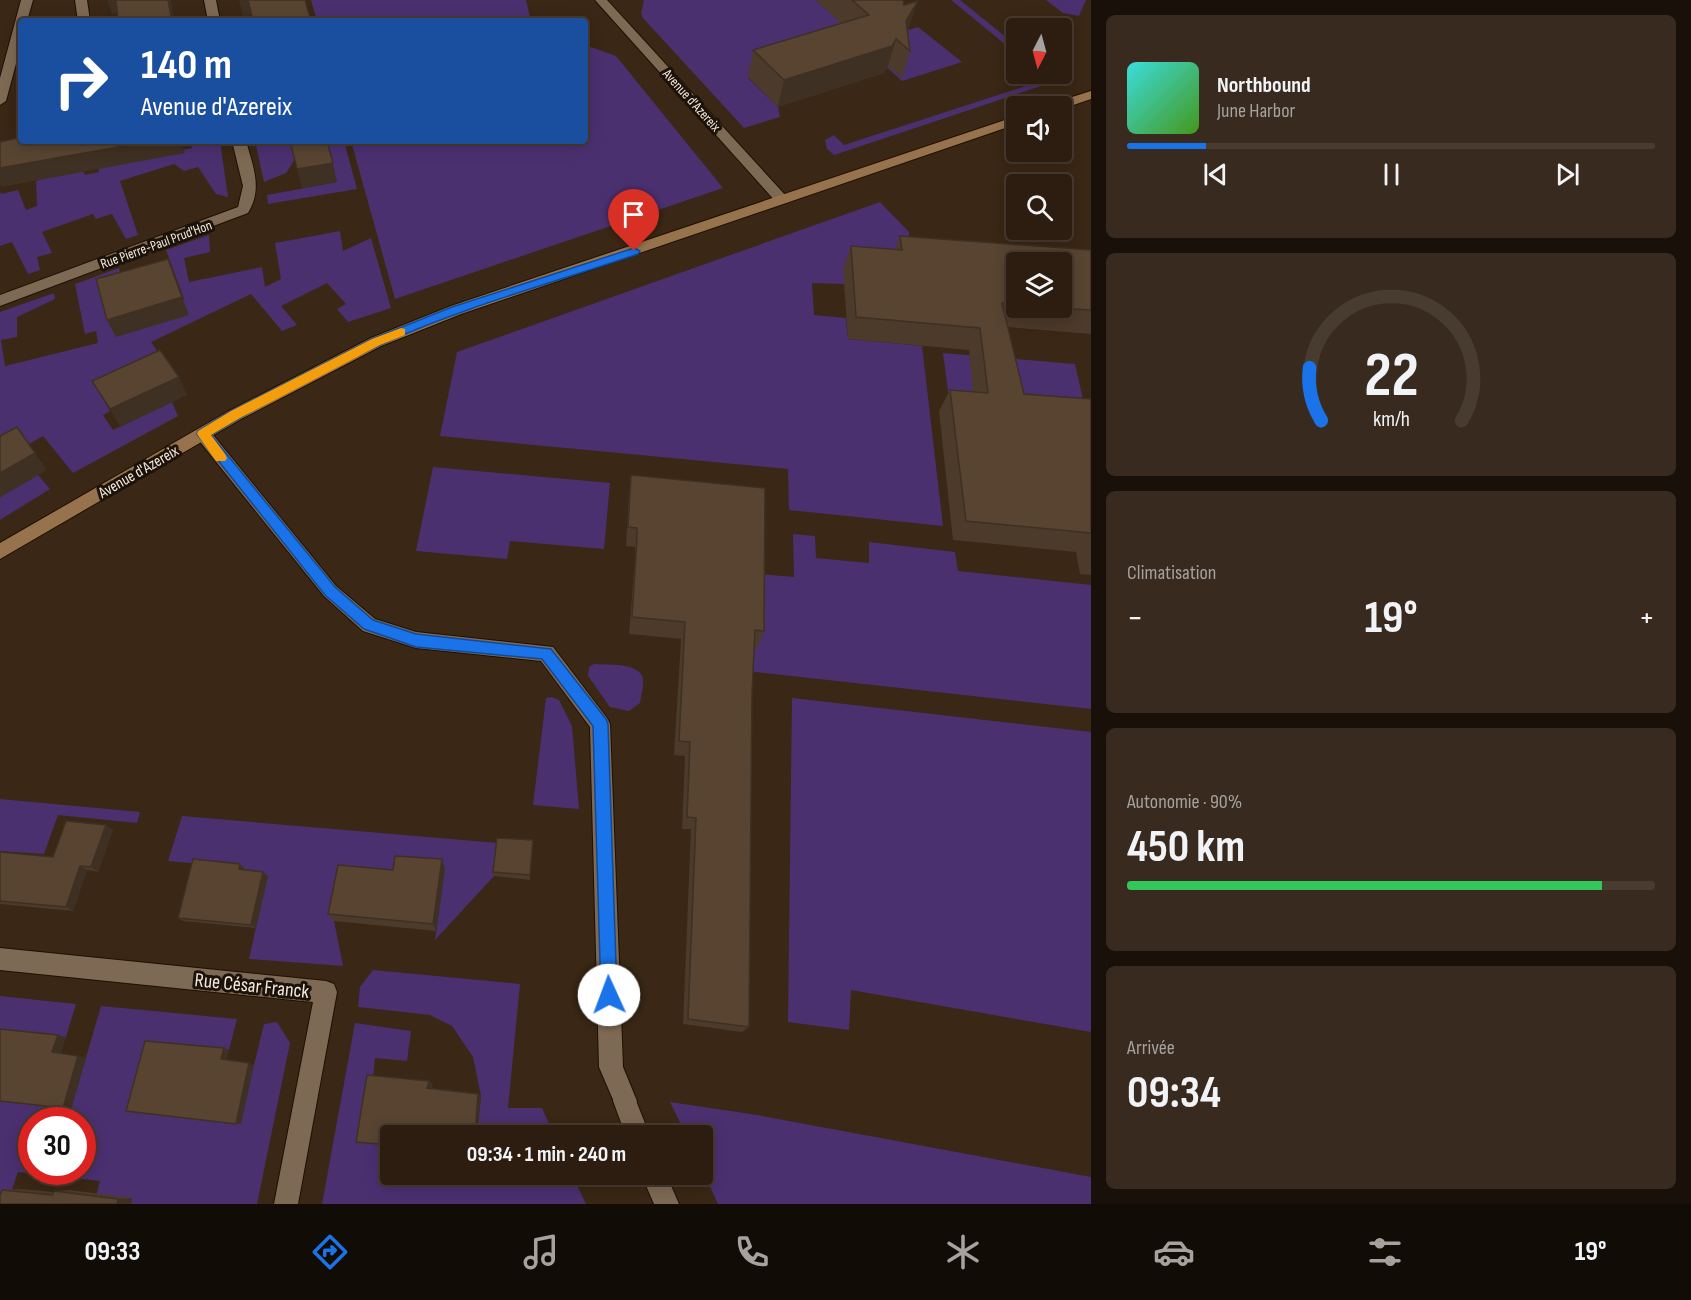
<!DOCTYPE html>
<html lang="fr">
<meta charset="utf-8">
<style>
body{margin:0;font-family:"Sofia Sans Condensed",sans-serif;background:#382a1e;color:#f1f3f6;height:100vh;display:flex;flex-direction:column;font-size:22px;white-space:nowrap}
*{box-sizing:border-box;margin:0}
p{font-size:20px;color:#a6a29f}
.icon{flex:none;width:33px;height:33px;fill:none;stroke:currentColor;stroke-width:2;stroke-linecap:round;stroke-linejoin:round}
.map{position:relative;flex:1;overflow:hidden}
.panel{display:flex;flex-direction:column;gap:15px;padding:15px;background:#181009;width:600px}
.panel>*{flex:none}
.guide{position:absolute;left:18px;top:18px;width:570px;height:126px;border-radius:6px;box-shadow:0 3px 15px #0003,0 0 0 2px #483b30;background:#1a4fa0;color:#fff;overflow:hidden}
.needle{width:39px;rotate:186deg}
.buttons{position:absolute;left:1006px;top:18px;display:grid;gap:12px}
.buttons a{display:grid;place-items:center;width:66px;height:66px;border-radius:6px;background:#2c1d10;box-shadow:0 3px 15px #0003,0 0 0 2px #483b30;font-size:30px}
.speed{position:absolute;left:18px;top:1107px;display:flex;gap:12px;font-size:30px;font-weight:700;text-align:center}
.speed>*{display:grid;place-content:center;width:78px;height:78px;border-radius:50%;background:#2c1d10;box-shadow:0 3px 15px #0003,0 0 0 2px #483b30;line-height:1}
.speed .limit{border:9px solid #d22;background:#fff;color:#111}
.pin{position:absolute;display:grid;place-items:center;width:51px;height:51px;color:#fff;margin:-62px -26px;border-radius:50% 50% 50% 0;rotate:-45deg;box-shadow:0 0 6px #0007}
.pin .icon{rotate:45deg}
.me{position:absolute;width:66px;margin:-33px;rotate:358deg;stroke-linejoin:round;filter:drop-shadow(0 0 4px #0008)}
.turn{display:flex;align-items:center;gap:21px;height:126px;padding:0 24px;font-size:27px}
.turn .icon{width:78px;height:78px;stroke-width:2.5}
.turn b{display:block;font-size:42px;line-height:51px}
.big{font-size:45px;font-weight:700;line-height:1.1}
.panel .card{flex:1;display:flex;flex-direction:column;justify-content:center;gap:9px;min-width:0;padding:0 21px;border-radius:9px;background:#382a1e}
.panel .dial{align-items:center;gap:0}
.dial svg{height:156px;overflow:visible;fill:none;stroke:#483b30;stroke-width:7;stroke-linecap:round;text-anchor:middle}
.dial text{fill:#f1f3f6;stroke:none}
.song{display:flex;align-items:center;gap:18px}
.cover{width:72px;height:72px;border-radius:9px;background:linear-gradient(135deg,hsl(180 70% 55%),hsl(100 70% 35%))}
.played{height:6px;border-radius:3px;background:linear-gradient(90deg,#1a73e8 15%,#483b30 15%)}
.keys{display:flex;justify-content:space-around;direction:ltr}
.heat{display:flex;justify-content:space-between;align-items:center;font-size:33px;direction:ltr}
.charge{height:9px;border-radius:4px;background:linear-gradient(90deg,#34c759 90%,#483b30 0)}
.trip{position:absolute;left:380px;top:1125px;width:333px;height:60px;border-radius:6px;background:#2c1d10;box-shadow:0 3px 15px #0003,0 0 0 2px #483b30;font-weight:700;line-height:60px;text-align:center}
.tab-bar{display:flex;height:96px;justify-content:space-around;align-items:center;background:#120c06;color:#a6a29f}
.tab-bar .icon{width:42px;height:42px}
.tab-bar .on{color:#1a73e8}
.tab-bar b{font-size:27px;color:#f1f3f6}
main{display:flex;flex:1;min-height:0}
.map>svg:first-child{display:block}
</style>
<main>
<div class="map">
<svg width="1091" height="1204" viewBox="0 0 1091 1204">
<rect width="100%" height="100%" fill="#3a2715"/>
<g fill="#4b3070" fill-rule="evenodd">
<path d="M311 0H526L530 17 535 21H317Z"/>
<path d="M644 0H816L857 37 748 78 778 107 780 117 744 128 643 18 641 14Z"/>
<path d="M951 0H960L1017 46V54Z"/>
<path d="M1046 0H1086L1079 16 1063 13Z"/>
<path d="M918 27 962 62 902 81 881 62 892 35Z"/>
<path d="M585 45 616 56 723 188 395 299 351 141H585Z"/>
<path d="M1018 75 1053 82 834 155 827 149 825 140 834 135 844 145 1029 85Z"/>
<path d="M191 141H220L228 197 216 194 198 167 184 171 174 164 120 181 138 235 126 239 112 214 96 219 93 214 42 232 52 253 37 257 40 270 28 274 12 242 0 246V191L1 194 18 190 26 210 37 206 36 181 80 164 85 175 99 172 98 167 192 148Z"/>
<path d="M255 141H344L357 189 268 204 267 195 337 182 295 159 286 173 264 182Z"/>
<path d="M880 202 909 232V260L844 269V284L812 283 814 315 846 318 848 339 922 346 943 526 789 510 788 469 440 436 457 352Z"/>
<path d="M340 231 343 251 371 238 391 308 348 322 337 309 346 304 327 283 281 306 297 325 282 331 251 294 151 342 168 366 103 399 110 411 103 415 113 430 172 402 178 416 73 473 43 436 0 460V312L54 293 55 299 17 317V337L1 340 5 366 98 343 96 331 85 334 75 284 119 268 126 291 184 299 166 250 209 235 210 252 184 258 189 282 262 267 265 287 281 279 275 243Z"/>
<path d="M943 353 1075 364 1087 417 950 406Z"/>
<path d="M433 467 610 483 604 549 510 541 507 559 416 551Z"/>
<path d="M38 475 50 489 0 520V497Z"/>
<path d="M793 534 815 536 816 558 869 563V542L955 552 958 571 1091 585V709L747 671 748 647H757L758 574 794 577Z"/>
<path d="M594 664C607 665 640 662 643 679 644 686 641 696 640 703L629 711 610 707 588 676 589 667Z"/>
<path d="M552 697 559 700 572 726 579 809 533 805 546 698Z"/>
<path d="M792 698 1091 732V1032L851 990 849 1030 788 1022Z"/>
<path d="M0 799 140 812 137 823 58 815 44 854 0 851Z"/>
<path d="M182 816 498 843 494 876 435 940 445 868 397 879 344 874 334 921 343 966 249 959 267 877 243 873 244 868 168 861Z"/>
<path d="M373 970 520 984 508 1108H542L554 1135H477L481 1096 473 1057 452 1026 430 1015 358 1007 360 987Z"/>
<path d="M0 996 76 1004 66 1037 0 1030Z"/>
<path d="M101 1006 237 1019 229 1050 151 1043 133 1111 254 1065 264 1024 277 1022 290 1043 257 1204H94L100 1181 18 1172 9 1198 0 1197V1101L71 1109ZM32 1120H82V1172H32Z"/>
<path d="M355 1023 411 1031 407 1061 375 1058 373 1078 390 1145V1174L572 1175 586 1204H322Z"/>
<path d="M670 1102 757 1115 1091 1177V1204H718L702 1169V1136L686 1135Z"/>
</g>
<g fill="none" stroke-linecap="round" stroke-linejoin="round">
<defs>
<g id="lane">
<path d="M21 0H33L27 21H21V45L6 101 0 105V78Z"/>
<path d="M75 0H87L90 21H78Z"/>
<path d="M625 1089 633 1093 650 1136H626L613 1101 617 1093Z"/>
<path d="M641 1174H666L679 1204H654Z"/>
</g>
<g id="street">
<path d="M204 0H216L220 21H208Z"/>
<path d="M595 0H607L787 197 789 200 787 203H777Z"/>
<path d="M232 141H246C253 166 263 189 248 213L0 306V295L238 207 243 186Z"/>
<path d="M203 428 209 430 336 586 375 619 416 632 553 647 607 718 610 724 623 1067 637 1101 633 1109 625 1113 617 1109 599 1067 590 727 541 661 416 648 363 631 324 596 197 438 195 434 197 430Z"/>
<path d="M0 948 326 981 334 984 337 992 298 1204H274L313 1002 0 970Z"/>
</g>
<g id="secondary">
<path d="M1091 91V99L1062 109V106H1051L1053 103Z"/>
<path d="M1017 116V124L461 314 381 346 241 419 0 559V543L229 411 371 338 451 306Z"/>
</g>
</defs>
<use href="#lane" stroke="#201001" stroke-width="2"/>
<use href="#street" stroke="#201001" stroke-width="2"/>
<use href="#secondary" stroke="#201001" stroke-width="2"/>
<use href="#lane" fill="#7e6954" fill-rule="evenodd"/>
<use href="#street" fill="#7e6954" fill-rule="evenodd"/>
<use href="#secondary" fill="#97734d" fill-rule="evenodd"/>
</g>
<g fill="#4c3a2a" fill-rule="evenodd">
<path d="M816 0H903L909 28 907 30 910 51 902 78 888 66 884 73 778 107 748 77 753 50 842 24Z"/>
<path d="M900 236 1091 250V334L1008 327 1024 394 1091 399V575L1080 574 1076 552 953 540 939 411 950 390 973 392 969 350 848 339 843 269 851 246 895 250ZM1017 262 1062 308H1017Z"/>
<path d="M631 475 764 631 757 648 754 647 752 692 749 1027 742 1032 683 1024 691 829H682L685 756 674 755 681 639 629 634 635 557V547L626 546 629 495Z"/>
<path d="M113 830 98 872 87 870 73 911 0 904V852L53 857Z"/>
<path d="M533 845 530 880 494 876 493 872Z"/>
<path d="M445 868 436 931 334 921 328 914 393 870Z"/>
<path d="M244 869 268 876 256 928 183 921 178 918 245 869Z"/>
<path d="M20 1189 53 1192 54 1191 70 1190 132 1198 131 1204 2 1190Z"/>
</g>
<g fill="#3e3022">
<path d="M107 0H117L122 13 112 14Z"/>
<path d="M168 0H171L174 21H172Z"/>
<path d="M239 0H249L252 15 243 16Z"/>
<path d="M918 1 909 28 901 43 906 21Z"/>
<path d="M896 39 888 66 884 73 778 107 784 80Z"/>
<path d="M152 141H181L185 153 1 187 0 184V168Z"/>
<path d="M333 163 337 182 302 188 297 169Z"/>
<path d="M168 259 189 315 116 337 107 320Z"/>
<path d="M179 377 187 395 120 427 110 409Z"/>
<path d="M17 427 47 470 0 497V473Z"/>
<path d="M106 825 113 830 98 872 91 867Z"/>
<path d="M442 859 445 868 436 931 433 924Z"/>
<path d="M240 864 245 869 243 873 239 869Z"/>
<path d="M80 866 87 870 73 911 66 907Z"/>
<path d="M263 872 268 876 256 928 251 925Z"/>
<path d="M58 1035 66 1037 61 1054 52 1052Z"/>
<path d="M224 1048 229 1050 226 1061 221 1059Z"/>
<path d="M78 1056 86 1057 71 1109 63 1108Z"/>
<path d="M249 1063 254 1065 241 1124H236Z"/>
<path d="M429 1081 433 1083 431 1091 427 1088Z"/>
<path d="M478 1094 481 1096 477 1136H475Z"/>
<path d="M132 1198 131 1204H117L118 1199Z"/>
</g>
<g fill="#584431" stroke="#3e3022" stroke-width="1.5">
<path d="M116 0H168L172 21H118Z"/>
<path d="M248 0H305L311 21H253Z"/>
<path d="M852 0H903L904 5 918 1 906 21 910 51 896 39 892 46 784 80 753 50 869 15Z"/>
<path d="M21 137V141H152L0 168V142Z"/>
<path d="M290 141H327L333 163 297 169Z"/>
<path d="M900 236 1091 250V310L1058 308H1062V262H1017V304L1002 303 1024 394 1091 399V533L966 521 950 390 988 393 980 328 856 317 851 246 902 250Z"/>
<path d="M168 259 182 297 107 320 96 279Z"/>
<path d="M160 350 179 377 110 409 92 381Z"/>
<path d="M17 427 35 453 0 473V436Z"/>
<path d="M631 475 765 488 764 631 755 630 752 692 749 1027 688 1019 696 818 687 817 690 742 679 741 685 622 632 617 637 539V528L628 527Z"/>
<path d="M66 821 106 825 91 867 80 866 66 907 0 901V852L53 857Z"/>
<path d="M497 838 533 840 530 875 493 872Z"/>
<path d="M395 856 442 859 433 924 328 914 338 865 393 870Z"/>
<path d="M193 859 240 864 239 869 263 872 251 925 178 918Z"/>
<path d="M0 1029 58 1035 52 1052 78 1056 63 1108 0 1101Z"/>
<path d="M145 1041 224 1048 221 1059 249 1063 236 1124 126 1111Z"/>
<path d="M367 1075 429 1081 427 1088 478 1094 475 1136H390V1145L356 1142Z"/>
<path d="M2 1190 52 1195 54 1191 118 1199 117 1204H0V1196Z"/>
</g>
<path fill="#1a73e8" stroke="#114b97" stroke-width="1.5" d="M634 248 640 251 638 254C552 283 463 307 380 345 322 372 265 403 211 435L335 587 373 620 416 634 551 649 606 719 608 724 617 995 615 1001 609 1004 603 1001 601 995 593 726 542 659 416 647 364 629 325 595 197 434 198 431 231 411 372 339 452 307Z"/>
<path fill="#f59e0b" d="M401 328 405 329V335L380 345 240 418 211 435 225 454 227 458 225 461H216L197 434 198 431 231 411 372 339Z"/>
<g text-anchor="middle" stroke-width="6" stroke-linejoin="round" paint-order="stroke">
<g font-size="14" fill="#f5e9dd" stroke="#1b120a">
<text transform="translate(692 100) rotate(48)" y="5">Avenue d'Azereix</text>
<text transform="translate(156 244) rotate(-20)" y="5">Rue Pierre-Paul Prud'Hon</text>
</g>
<g font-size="16" fill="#f5e9dd" stroke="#1b120a">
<text transform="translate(138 471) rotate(-30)" y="6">Avenue d'Azereix</text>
</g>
<g font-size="20" fill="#f5e9dd" stroke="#1b120a">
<text transform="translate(252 985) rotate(6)" y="7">Rue César Franck</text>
</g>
</g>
</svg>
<div class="buttons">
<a><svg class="needle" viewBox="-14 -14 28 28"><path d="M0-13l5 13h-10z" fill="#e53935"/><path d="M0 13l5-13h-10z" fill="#a6a29f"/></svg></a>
<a><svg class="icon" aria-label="sound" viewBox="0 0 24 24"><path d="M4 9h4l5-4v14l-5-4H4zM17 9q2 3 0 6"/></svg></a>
<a><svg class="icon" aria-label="search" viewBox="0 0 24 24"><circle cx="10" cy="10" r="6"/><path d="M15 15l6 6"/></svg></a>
<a><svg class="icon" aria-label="layers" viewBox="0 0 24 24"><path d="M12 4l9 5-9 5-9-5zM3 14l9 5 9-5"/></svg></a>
</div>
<div class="speed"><div class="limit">30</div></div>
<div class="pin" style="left:634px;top:251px;background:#d93025"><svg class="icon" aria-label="arrive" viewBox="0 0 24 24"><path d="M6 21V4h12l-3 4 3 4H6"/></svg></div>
<svg class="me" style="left:609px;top:995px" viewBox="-20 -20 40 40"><circle r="19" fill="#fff"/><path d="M0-13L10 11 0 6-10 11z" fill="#1a73e8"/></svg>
<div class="trip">09:34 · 1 min · 240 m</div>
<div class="guide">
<div class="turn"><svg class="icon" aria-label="right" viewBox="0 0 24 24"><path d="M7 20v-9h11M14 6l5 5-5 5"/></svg><div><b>140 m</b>Avenue d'Azereix</div></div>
</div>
</div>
<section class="panel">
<div class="card">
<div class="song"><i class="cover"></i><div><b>Northbound</b><p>June Harbor</p></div></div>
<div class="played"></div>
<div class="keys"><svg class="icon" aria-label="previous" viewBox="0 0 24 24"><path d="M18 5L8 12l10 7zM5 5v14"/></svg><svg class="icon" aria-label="pause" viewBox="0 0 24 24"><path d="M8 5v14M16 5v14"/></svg><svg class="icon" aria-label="next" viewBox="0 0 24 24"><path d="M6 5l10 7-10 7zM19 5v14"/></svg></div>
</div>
<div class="card dial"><svg viewBox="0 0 100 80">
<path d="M14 69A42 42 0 1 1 86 69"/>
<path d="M14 69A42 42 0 0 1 8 42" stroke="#1a73e8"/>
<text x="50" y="56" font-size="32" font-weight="700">22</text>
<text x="50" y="72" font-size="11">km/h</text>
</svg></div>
<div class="card"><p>Climatisation</p>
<div class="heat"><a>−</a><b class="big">19°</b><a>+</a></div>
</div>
<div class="card"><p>Autonomie · 90%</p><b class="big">450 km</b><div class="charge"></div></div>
<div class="card"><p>Arrivée</p><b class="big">09:34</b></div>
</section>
</main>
<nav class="tab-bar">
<b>09:33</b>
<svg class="icon on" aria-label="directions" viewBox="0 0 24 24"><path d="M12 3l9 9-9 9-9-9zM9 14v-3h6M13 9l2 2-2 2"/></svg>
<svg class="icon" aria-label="music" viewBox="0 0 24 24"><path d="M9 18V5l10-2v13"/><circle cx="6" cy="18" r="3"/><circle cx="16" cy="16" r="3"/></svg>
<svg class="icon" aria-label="phone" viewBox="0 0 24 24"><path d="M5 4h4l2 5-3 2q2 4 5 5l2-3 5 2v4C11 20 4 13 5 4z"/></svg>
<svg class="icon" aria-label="climate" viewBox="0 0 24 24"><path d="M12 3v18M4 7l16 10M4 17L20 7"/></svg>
<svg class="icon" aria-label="car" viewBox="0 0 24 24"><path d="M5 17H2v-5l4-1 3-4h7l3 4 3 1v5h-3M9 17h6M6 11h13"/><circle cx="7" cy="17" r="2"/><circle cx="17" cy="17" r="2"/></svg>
<svg class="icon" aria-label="filters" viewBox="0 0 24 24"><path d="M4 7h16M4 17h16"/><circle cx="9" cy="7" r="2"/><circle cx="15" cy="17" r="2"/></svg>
<b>19°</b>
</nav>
